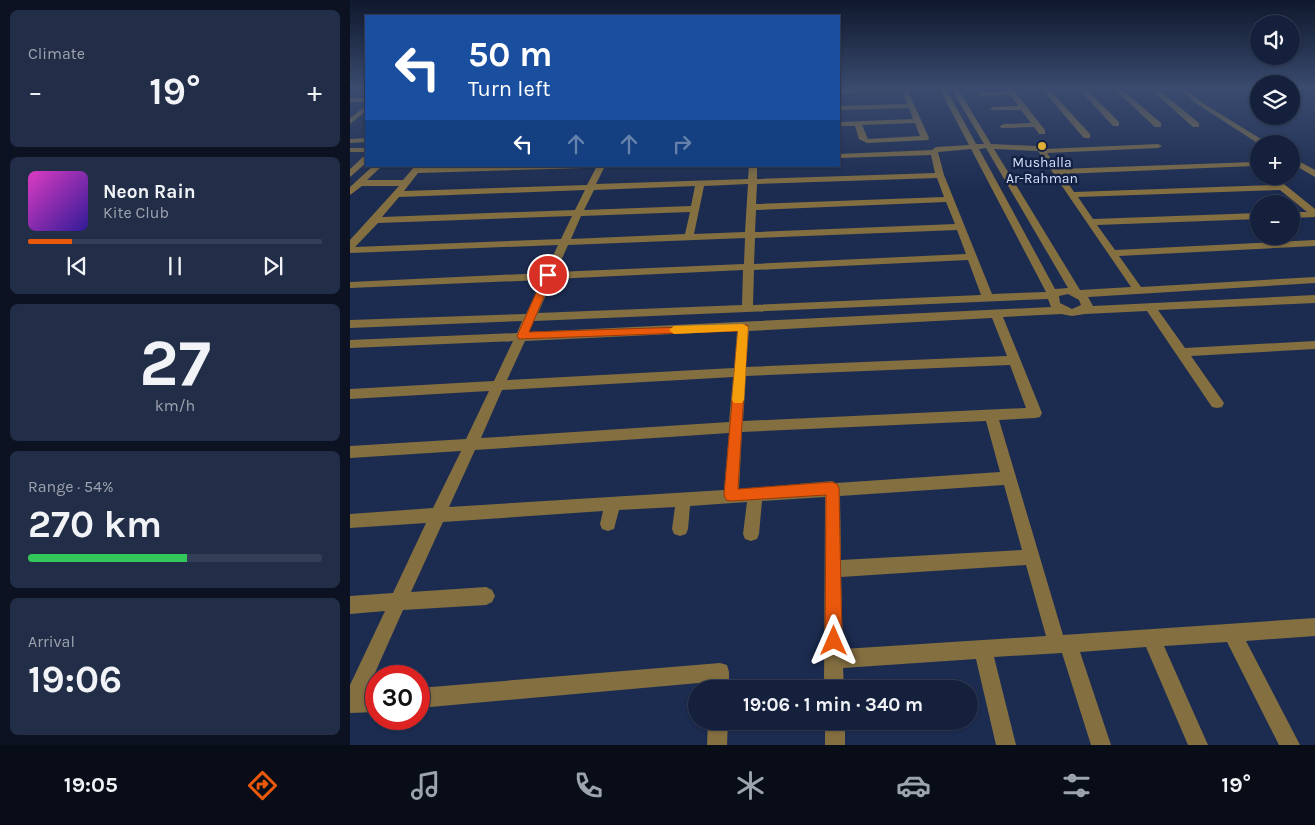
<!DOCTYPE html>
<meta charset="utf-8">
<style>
body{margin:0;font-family:Karla,sans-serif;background:#222e47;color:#f1f3f6;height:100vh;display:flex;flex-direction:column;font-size:19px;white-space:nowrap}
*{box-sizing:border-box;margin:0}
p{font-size:16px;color:#9da3af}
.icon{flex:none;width:28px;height:28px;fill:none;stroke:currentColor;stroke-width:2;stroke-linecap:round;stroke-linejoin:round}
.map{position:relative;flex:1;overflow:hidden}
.panel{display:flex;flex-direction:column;gap:10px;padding:10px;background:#0c1221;width:350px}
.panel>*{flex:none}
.banner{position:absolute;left:15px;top:15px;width:475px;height:152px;border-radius:0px;box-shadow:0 1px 4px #0004,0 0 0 1px #343e56;background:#1a4fa0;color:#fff;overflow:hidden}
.controls{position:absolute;left:900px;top:15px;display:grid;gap:10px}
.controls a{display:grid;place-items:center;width:50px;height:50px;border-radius:50%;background:#15213c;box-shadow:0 1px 4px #0004,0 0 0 1px #343e56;font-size:25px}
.speed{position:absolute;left:15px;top:665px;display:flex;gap:10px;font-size:25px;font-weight:700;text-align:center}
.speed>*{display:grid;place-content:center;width:65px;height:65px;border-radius:50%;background:#15213c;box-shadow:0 1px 4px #0004,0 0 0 1px #343e56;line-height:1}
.speed .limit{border:8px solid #d22;background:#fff;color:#111}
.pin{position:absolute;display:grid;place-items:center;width:42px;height:42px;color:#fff;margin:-21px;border:2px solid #fff;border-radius:50%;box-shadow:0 1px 5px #0007}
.me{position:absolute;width:55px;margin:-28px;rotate:0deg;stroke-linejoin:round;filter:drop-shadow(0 0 4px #0008)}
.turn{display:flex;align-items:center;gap:18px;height:105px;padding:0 20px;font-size:22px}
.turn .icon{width:65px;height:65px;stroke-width:2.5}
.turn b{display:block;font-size:35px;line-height:42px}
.lanes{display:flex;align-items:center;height:48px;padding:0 20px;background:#0003;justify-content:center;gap:25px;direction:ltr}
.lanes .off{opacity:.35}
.big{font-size:38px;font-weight:700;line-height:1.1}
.panel .tile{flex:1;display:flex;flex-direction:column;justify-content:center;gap:8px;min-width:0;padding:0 18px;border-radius:8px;background:#222e47}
.panel .dial{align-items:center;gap:0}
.dial b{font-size:65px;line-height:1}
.song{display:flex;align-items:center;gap:15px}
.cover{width:60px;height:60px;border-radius:8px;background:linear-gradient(135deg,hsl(310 70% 55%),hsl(250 70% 35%))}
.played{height:5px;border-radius:2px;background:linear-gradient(90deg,#ea580c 15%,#343e56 15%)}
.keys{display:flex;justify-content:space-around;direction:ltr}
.heat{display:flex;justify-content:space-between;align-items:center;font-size:28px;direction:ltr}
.charge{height:8px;border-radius:4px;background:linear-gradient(90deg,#34c759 54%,#343e56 0)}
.trip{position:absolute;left:338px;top:680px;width:290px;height:50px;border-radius:25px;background:#15213c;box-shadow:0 1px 4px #0004,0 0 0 1px #343e56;font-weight:700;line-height:50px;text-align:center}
.tabs{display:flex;height:80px;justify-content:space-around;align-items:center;background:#080d18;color:#9da3af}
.tabs .icon{width:35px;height:35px}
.tabs .on{color:#ea580c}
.tabs b{font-size:22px;color:#f1f3f6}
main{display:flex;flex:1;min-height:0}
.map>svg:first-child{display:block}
</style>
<main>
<section class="panel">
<div class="tile"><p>Climate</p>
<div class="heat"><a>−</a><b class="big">19°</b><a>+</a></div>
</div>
<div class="tile">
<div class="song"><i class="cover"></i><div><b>Neon Rain</b><p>Kite Club</p></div></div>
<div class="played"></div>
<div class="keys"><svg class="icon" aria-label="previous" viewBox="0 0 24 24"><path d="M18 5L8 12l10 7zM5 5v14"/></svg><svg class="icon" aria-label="pause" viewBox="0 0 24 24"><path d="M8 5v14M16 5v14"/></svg><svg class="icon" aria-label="next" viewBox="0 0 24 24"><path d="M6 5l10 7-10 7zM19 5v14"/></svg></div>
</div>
<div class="tile dial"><b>27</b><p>km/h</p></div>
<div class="tile"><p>Range · 54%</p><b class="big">270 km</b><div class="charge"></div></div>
<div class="tile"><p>Arrival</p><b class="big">19:06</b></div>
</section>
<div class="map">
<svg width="965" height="745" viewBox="0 0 965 745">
<rect width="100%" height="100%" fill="#1c2c50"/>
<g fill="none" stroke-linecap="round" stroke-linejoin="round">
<g fill="#846f41" fill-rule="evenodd">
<path d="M553 87H607L641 144 687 146 695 149 808 144 812 146 808 148 697 153 708 169 904 162 908 164 904 166 712 174 724 192 924 185 915 176H924L965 209V217L941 218V212H957L930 190 728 197 743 219 909 213V219L747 225 765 250 965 240V246L769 256 791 287 965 277V283L738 297 743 306 965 295V303L808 310 835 348 965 341V349L841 356 874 403 872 407 867 408 862 407 797 311 735 314 722 316 711 314 653 317 692 413 690 417 685 418 649 420 713 635 965 618V636L896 641 950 745H929L877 642 814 646 858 745H838L796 647 730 652 761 745H741L712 653 644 657 666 745H646L626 659 493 668 494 689H474L475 497 412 501 409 534 407 539 401 541 395 539 393 534 397 502 340 506 338 529 336 534 330 536 324 534 322 529 325 507 269 510 264 529 258 531 252 529 250 524 253 511 93 522 61 592 136 587 142 590 145 596 142 602 136 605 53 610 16 693 26 692V712L0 713V685L35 611 0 614V596L43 593 76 523 0 528V514L83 508 111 451 0 458V446L116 439 139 391 0 399V389L144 381 163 341 0 348V340L167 333 172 321 0 328V320L176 314 192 280 0 288V282L195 273 208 245 0 253V240L49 186H12L0 195V187L23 166H32L17 180H53L65 166H74L72 168 239 166 235 168 68 173 54 191 237 185 247 166H255L246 184 398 179 399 166H407V179L585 173 581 155 489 158V154L582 150 586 147 619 145 590 90 558 91 579 138 578 140 517 143 509 139 505 126H489V122L563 119 559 108 489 110V106L557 104 552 91 489 93V89ZM597 90H602L634 144H626ZM565 123 570 136 518 139 512 125ZM636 148 718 288 705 289 629 149ZM621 149 696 292 642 294 594 175 588 152ZM644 149 688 151 781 287 730 290ZM587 178 594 197 406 204 407 184ZM398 184 395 232 344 234 354 186ZM345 186 341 206 234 210 244 190ZM235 190 225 210 32 217 49 197ZM596 202 605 224 405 232 406 210ZM340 212 335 234 221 239 231 216ZM222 216 211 239 5 247 28 223ZM607 230 616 254 404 264 405 238ZM395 238 394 264 206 272 218 245ZM618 260 631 295 403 305 404 270ZM393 270 392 305 188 313 203 279ZM718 294 729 300 731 305 722 309 710 303 709 296ZM698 299 701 307 179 332 184 321ZM642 318 657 356 396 367 399 331ZM387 331 384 368 157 380 175 341ZM660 365 676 408 393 421 396 376ZM383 377 379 422 131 438 152 390ZM636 421 650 472 486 483 482 481 389 489 392 432ZM379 433 374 490 99 507 125 450ZM654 485 672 550 491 560 490 496ZM676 565 696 636 493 649 491 577Z"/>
<path d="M654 87H661L695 130V134H689L684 127 651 128 650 126 654 124 681 123 671 110H641L640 109 643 107 668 106 660 95 631 96 628 94 631 92 657 91Z"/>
<path d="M690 87H697L740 134V138H734Z"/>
<path d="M727 87H734L769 122V126H763Z"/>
<path d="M762 87H769L811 123V127H805Z"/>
<path d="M798 87H805L849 123V127H843Z"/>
<path d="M827 87H834L851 102 919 144H909L847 104Z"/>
<rect x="0" y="98" width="16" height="4"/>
<path d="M16 106V111L0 124V118Z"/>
<path d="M16 138V142L0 143V139Z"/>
<rect x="0" y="148" width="16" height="4"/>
<path d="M13 157H16V163L0 177V169Z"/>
<path d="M941 157 965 170V177L941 163Z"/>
<path d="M370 663 377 665 379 672V689H359L360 682 69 708V688Z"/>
<path d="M358 721H378L377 745H357Z"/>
<rect x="475" y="721" width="20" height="24"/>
</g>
</g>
<linearGradient id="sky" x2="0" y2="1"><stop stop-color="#0f182c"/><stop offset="0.46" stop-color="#3a4b6f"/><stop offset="1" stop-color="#3a4b6f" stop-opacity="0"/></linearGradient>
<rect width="965" height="191" fill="url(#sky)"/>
<path fill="#ea580c" stroke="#983908" d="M198 272 203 275 179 332 397 325 398 327 388 489 482 482 487 484 489 488 492 641 489 647 484 649 478 647 475 641 476 495 381 501 376 500 374 495 388 331 169 339 167 336 194 275Z"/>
<path fill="#f59e0b" d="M393 324 398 327 394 400 392 403H384L382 400 388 331 324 334 319 330 324 326Z"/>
<circle fill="#e1af34" stroke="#132145" stroke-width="2" cx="692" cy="146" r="5"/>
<g text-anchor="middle" stroke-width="5" stroke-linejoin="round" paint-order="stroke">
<g font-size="14" fill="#d4dff7" stroke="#132145">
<text x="692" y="167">Mushalla<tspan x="692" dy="16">Ar-Rahman</tspan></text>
</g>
</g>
</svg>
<div class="controls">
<a><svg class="icon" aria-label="sound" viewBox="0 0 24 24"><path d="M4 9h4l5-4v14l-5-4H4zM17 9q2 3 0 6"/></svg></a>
<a><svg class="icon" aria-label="layers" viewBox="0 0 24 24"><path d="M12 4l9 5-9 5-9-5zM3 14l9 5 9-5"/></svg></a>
<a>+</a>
<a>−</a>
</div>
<div class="speed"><div class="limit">30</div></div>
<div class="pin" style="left:198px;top:275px;background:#d93025"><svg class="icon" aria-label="arrive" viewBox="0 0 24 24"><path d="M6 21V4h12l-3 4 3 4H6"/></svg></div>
<svg class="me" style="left:484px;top:641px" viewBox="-20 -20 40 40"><path d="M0-17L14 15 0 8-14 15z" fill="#ea580c" stroke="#fff" stroke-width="4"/></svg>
<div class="trip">19:06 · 1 min · 340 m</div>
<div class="banner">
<div class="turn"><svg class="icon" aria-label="left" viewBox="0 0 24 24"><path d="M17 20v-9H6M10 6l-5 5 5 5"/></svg><div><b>50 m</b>Turn left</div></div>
<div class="lanes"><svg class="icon" aria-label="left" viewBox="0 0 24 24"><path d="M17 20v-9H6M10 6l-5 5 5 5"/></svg><svg class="icon off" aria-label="ahead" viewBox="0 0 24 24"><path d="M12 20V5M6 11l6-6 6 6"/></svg><svg class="icon off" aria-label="ahead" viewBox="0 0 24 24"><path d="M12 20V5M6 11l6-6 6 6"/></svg><svg class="icon off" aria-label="right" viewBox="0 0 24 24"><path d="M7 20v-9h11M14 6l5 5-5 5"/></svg></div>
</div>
</div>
</main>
<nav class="tabs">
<b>19:05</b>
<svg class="icon on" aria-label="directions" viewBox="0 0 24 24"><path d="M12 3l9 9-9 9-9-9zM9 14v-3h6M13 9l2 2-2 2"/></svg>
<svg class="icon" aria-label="music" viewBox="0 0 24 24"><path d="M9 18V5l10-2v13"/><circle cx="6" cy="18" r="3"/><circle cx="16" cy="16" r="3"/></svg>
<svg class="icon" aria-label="phone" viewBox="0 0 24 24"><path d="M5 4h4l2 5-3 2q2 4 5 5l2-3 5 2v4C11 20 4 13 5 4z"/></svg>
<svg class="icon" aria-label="climate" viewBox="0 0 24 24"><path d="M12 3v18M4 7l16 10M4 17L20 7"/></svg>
<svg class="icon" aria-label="car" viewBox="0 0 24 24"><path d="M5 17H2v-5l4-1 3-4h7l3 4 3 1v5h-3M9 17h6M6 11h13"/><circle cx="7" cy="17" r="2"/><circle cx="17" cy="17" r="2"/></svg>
<svg class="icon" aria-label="filters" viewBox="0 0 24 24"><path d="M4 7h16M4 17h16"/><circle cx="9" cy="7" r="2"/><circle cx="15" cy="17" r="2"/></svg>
<b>19°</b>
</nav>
